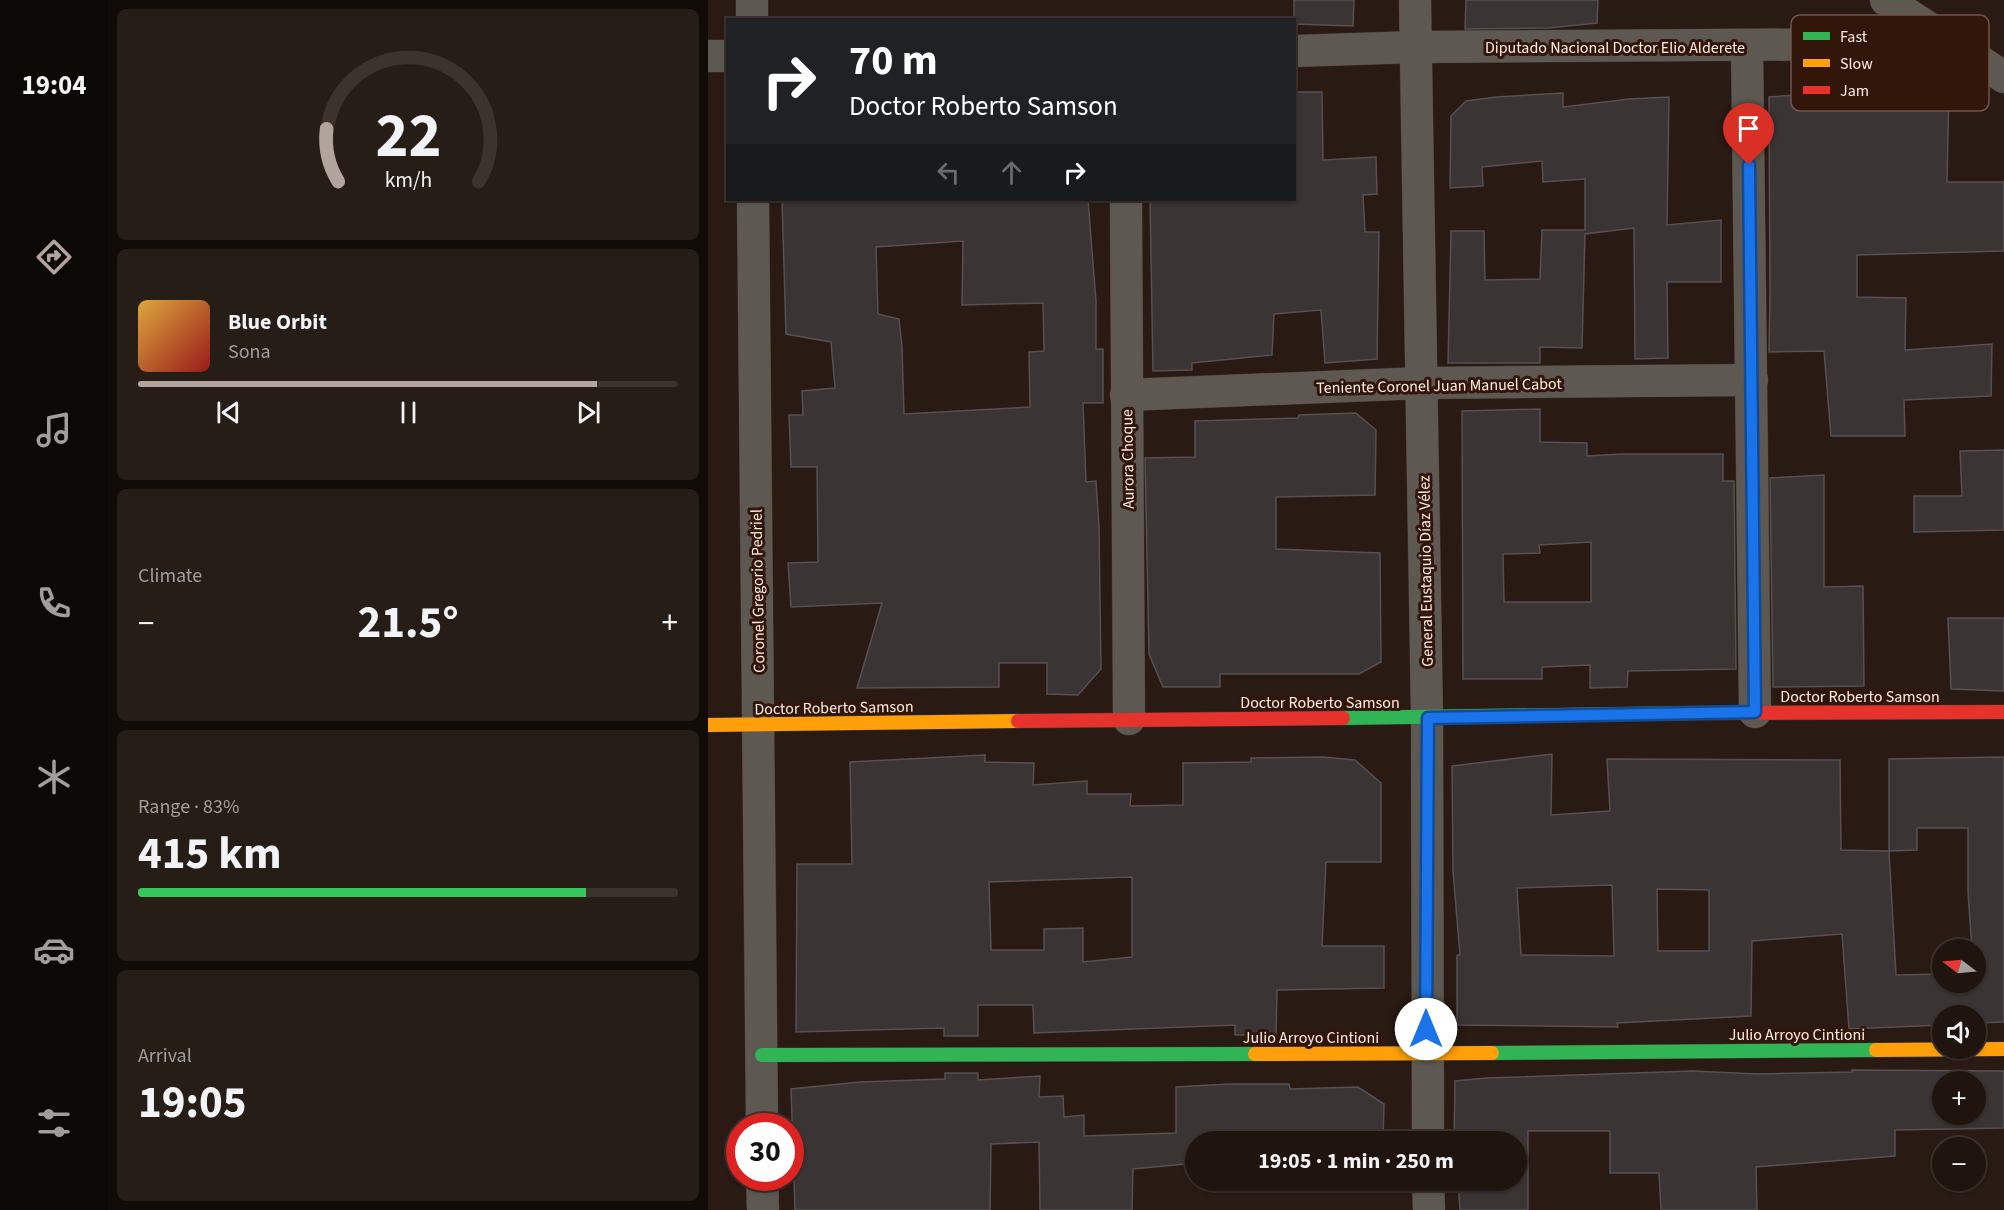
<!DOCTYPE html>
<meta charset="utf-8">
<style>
body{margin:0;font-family:"Source Sans 3",sans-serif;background:#271d17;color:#f1f3f6;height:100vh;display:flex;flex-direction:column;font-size:22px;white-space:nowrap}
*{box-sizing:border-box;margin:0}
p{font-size:20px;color:#a19e9e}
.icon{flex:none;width:33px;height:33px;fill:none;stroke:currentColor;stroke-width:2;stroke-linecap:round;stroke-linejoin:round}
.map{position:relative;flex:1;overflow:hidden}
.drawer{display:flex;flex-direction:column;gap:9px;padding:9px;background:#110b08;width:600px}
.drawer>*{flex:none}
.guide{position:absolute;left:18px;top:18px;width:570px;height:183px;border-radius:0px;box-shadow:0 2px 4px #0004,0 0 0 2px #3c332e;background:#202124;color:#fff;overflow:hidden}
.needle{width:39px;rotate:286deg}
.controls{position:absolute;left:1224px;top:939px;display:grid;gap:12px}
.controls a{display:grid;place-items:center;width:54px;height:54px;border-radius:50%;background:#1f140e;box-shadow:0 2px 4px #0004,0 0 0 2px #3c332e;font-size:30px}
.speed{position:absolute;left:18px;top:1113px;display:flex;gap:12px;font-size:30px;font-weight:700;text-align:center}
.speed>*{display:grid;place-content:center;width:78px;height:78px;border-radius:50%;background:#1f140e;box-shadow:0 2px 4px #0004,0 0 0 2px #3c332e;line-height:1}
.speed .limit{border:9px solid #d22;background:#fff;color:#111}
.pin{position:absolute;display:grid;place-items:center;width:51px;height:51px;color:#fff;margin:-62px -26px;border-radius:50% 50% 50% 0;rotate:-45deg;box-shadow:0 0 6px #0007}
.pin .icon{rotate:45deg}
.me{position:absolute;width:66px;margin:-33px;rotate:0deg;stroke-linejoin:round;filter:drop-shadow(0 0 4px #0008)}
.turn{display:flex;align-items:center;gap:21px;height:126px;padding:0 24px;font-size:27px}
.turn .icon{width:78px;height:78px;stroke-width:2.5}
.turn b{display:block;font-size:42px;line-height:51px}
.lanes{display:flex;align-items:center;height:57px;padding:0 24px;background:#0003;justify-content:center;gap:30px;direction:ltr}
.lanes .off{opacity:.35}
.big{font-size:45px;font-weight:700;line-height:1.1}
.drawer .widget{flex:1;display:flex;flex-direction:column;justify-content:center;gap:9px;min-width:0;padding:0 21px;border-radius:9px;background:#271d17}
.drawer .dial{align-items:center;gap:0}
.dial svg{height:156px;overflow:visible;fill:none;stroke:#3c332e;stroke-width:7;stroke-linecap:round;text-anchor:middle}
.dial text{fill:#f1f3f6;stroke:none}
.song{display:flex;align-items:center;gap:18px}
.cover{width:72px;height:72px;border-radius:9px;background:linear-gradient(135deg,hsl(40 70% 55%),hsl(0 70% 35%))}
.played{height:6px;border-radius:3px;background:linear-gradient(90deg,#b3a39d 85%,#3c332e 85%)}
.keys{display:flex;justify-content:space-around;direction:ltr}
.heat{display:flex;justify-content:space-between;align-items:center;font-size:33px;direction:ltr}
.charge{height:9px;border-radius:4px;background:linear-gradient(90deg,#34c759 83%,#3c332e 0)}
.trip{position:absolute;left:477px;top:1131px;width:342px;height:60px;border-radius:30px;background:#1f140e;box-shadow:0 2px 4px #0004,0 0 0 2px #3c332e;font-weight:700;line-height:60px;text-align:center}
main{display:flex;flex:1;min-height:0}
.dock{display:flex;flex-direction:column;width:108px;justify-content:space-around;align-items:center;background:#0c0806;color:#a19e9e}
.dock .icon{width:42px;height:42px}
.dock .on{color:#b3a39d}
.dock b{font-size:27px;color:#f1f3f6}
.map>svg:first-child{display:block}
</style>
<main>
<nav class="dock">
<b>19:04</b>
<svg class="icon on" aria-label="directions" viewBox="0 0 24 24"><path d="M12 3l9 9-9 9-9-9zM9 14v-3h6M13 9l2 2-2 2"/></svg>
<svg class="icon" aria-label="music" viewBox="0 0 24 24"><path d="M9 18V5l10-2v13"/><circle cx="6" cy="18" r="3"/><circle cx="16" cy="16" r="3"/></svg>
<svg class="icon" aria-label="phone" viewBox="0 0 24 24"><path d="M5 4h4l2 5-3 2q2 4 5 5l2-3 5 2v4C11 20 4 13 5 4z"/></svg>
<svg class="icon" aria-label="climate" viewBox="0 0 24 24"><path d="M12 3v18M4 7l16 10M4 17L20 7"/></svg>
<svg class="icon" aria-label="car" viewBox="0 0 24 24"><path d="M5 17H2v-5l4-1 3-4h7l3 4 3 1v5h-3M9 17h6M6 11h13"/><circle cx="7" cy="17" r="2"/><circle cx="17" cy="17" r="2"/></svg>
<svg class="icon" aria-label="filters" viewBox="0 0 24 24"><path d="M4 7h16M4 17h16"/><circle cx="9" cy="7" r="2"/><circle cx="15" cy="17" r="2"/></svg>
</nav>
<section class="drawer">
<div class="widget dial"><svg viewBox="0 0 100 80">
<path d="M14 69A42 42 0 1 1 86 69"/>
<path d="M14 69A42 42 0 0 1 8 42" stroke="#b3a39d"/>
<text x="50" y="56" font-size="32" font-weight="700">22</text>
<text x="50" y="72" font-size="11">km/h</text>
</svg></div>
<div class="widget">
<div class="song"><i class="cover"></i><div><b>Blue Orbit</b><p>Sona</p></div></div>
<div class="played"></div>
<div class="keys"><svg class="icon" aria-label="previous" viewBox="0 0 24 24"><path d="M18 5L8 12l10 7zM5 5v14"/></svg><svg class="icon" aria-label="pause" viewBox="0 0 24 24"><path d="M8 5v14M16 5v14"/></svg><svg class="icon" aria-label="next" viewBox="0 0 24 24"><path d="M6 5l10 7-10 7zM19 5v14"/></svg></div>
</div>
<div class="widget"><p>Climate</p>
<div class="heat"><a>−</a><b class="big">21.5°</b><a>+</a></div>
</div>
<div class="widget"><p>Range · 83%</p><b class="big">415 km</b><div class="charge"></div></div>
<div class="widget"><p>Arrival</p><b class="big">19:05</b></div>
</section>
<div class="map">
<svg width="1296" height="1210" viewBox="0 0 1296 1210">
<rect width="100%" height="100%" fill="#291a13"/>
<g fill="#3a3435" stroke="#565053" stroke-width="1.5" fill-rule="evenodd">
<path d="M586 0H646L645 26 586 24Z"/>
<path d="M758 0H890L889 23 840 28 757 29Z"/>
<path d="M1199 87H1241L1239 182H1296V251L1149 255V297L1198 298 1197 350 1284 344 1283 396 1196 400 1197 436H1123L1116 351 1061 352 1062 293 1061 97Z"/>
<path d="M586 92H614L615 160 668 157 669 194 655 195 657 232H671L669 359 617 363 613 310 566 314 564 355 484 363V370L445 371 442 200H586Z"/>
<path d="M855 93V107L921 99 961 97 959 225 1013 220V282H959L960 358 927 359 926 228 877 234 874 348 832 347V363H740L743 231H776L777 280 832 279 834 230H877V179L835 182 834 161 774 167 775 186 742 188 743 116 758 101 788 97Z"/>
<path d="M74 200H380L388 301V349H395V403H375L378 482 388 481 391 527 393 669 370 695 339 694V663H291V687L149 688 174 603 83 607 80 563 110 562 109 467H83L81 415H95L94 391 127 388 123 342 78 334ZM255 241 254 305 335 303 336 351 321 352 322 407 196 414 194 347 191 319 170 314 168 247Z"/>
<path d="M832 409V442L879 443V456L914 454H1015V481H1026L1028 669 920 671 919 687 882 688V665L834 667V679H755L754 411ZM883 542V602H796L795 554 832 553 831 545Z"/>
<path d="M648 413 668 430 667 495 568 497V549L672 553 673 662 651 674H512V687H455L441 654 437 458 487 457V421L590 418 591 415Z"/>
<path d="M1296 450V530L1206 532V496H1254L1252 451Z"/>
<path d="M1116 475V587L1155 586 1156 686 1065 687 1062 478Z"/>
<path d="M1240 618H1296V691L1243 689Z"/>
<path d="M844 754 843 815 902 811 899 759 1132 760 1133 850 1181 851V759L1296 757V1022L1268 1023V1016H1234V1025L1141 1029 1134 934 1044 941 1043 1016 909 1023 910 1027 749 1025V955H752L745 871 744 766ZM1209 828H1260V892L1264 950H1268V982H1234V974L1188 975 1181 851 1209 850ZM904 885 906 956 813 955 809 888ZM949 889 1001 890V951H950Z"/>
<path d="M277 755V762L326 763 325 785 379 781V794H423L422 806 475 805V763L543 762V758L615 757 647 760 673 783V862H618L614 946H676V988L569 990 568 1035H527V1025L326 1033 325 1005H270V1036H236V1028L88 1032 89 864H144L142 762ZM424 877V957L375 962V928L336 929V950H283L281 882Z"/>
<path d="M1144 1070 1296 1071V1128L1187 1130V1156L1048 1167 1049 1210H953L951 1173H902V1131H820V1210H752L750 1180H808V1142H746L747 1081 778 1078 984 1071 1050 1074 1144 1072ZM1234 1082H1268V1114H1234Z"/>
<path d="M237 1073H270V1080L332 1076 331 1097 355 1096 356 1117 376 1115V1136L468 1133V1087L521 1084H581L582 1089 650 1087 676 1104 675 1142H562V1136L512 1139V1142H488V1163L425 1169 424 1210H332L331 1142 283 1144 282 1210H87L83 1089 152 1082 237 1079Z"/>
<path d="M561 1180H628V1186L561 1188Z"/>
</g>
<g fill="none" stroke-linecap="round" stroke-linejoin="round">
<defs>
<g id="street">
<path d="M707 0 719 718 720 1142"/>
<path d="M1178 0 1296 77"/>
<path d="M44 20V0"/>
<path d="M1039 46 1047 712"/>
<path d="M586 51 708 47 1167 44 1227 32"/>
<path d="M0 56H20"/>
<path d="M45 200 54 1126"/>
<path d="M418 200 421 719"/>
<path d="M418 395 714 383 1044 380"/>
<path d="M54 1178 55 1210"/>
<path d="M720 1180 721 1210"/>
</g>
<g id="fast">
<path d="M635 718 983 713"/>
<path d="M784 1053 1168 1050"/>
<path d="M54 1055 547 1054"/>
</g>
<g id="slow">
<path d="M0 725 310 721"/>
<path d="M1168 1050 1296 1049"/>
<path d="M547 1054 784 1053"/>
</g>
<g id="jam">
<path d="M983 713 1296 712"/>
<path d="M310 721 635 718"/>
</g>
</defs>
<use href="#street" stroke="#41342e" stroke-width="33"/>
<use href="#fast" stroke="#41342e" stroke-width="15"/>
<use href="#slow" stroke="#41342e" stroke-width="15"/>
<use href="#jam" stroke="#41342e" stroke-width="15"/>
<use href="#street" stroke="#5d5952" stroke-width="32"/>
<use href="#fast" stroke="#30b455" stroke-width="14"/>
<use href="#slow" stroke="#ff9f0a" stroke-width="14"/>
<use href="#jam" stroke="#e5322d" stroke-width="14"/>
</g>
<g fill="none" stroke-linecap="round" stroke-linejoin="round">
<defs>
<path id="route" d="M718 1029 720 718 1047 712 1041 165"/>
</defs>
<use href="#route" stroke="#114b97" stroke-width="15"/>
<use href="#route" stroke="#1a73e8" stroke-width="10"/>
</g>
<g text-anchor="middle" stroke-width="6" stroke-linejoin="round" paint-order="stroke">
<g font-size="16" fill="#feede7" stroke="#32160a">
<text x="907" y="53">Diputado Nacional Doctor Elio Alderete</text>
<text transform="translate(731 385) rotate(-1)" y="6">Teniente Coronel Juan Manuel Cabot</text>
<text transform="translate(419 459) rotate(-91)" y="6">Aurora Choque</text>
<text transform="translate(717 571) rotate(-91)" y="6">General Eustaquio Díaz Vélez</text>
<text transform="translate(49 591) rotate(-91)" y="6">Coronel Gregorio Pedriel</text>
<text x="1152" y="702">Doctor Roberto Samson</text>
<text x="612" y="708">Doctor Roberto Samson</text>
<text transform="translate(126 707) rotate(-1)" y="6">Doctor Roberto Samson</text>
<text x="1089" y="1040">Julio Arroyo Cintioni</text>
<text x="603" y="1043">Julio Arroyo Cintioni</text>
</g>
</g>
<rect x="1083" y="15" width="198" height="96" rx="9" fill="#32160a" stroke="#6f564c" stroke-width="1.5"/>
<rect x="1095" y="32" width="27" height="8" fill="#30b455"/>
<rect x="1095" y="59" width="27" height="8" fill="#ff9f0a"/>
<rect x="1095" y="86" width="27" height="8" fill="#e5322d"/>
<g font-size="16" fill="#feede7">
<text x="1132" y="42">Fast</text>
<text x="1132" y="69">Slow</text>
<text x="1132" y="96">Jam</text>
</g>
</svg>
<div class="controls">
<a><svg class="needle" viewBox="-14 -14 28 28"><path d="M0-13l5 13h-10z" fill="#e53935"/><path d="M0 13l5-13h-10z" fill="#a19e9e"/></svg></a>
<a><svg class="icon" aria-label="sound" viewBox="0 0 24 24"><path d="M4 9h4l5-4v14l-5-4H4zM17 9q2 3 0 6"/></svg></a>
<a>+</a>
<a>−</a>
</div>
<div class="speed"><div class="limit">30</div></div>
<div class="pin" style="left:1041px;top:165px;background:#d93025"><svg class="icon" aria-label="arrive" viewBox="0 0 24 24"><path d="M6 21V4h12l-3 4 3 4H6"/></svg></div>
<svg class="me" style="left:718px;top:1029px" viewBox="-20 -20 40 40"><circle r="19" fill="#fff"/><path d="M0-13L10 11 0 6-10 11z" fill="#1a73e8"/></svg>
<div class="trip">19:05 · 1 min · 250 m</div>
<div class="guide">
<div class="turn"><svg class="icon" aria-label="right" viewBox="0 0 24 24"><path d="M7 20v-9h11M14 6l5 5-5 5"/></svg><div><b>70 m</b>Doctor Roberto Samson</div></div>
<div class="lanes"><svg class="icon off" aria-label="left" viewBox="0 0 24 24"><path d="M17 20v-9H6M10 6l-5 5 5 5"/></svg><svg class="icon off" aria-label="ahead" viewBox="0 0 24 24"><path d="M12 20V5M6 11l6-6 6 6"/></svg><svg class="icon" aria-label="right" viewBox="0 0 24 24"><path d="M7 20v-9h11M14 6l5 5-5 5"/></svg></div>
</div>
</div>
</main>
